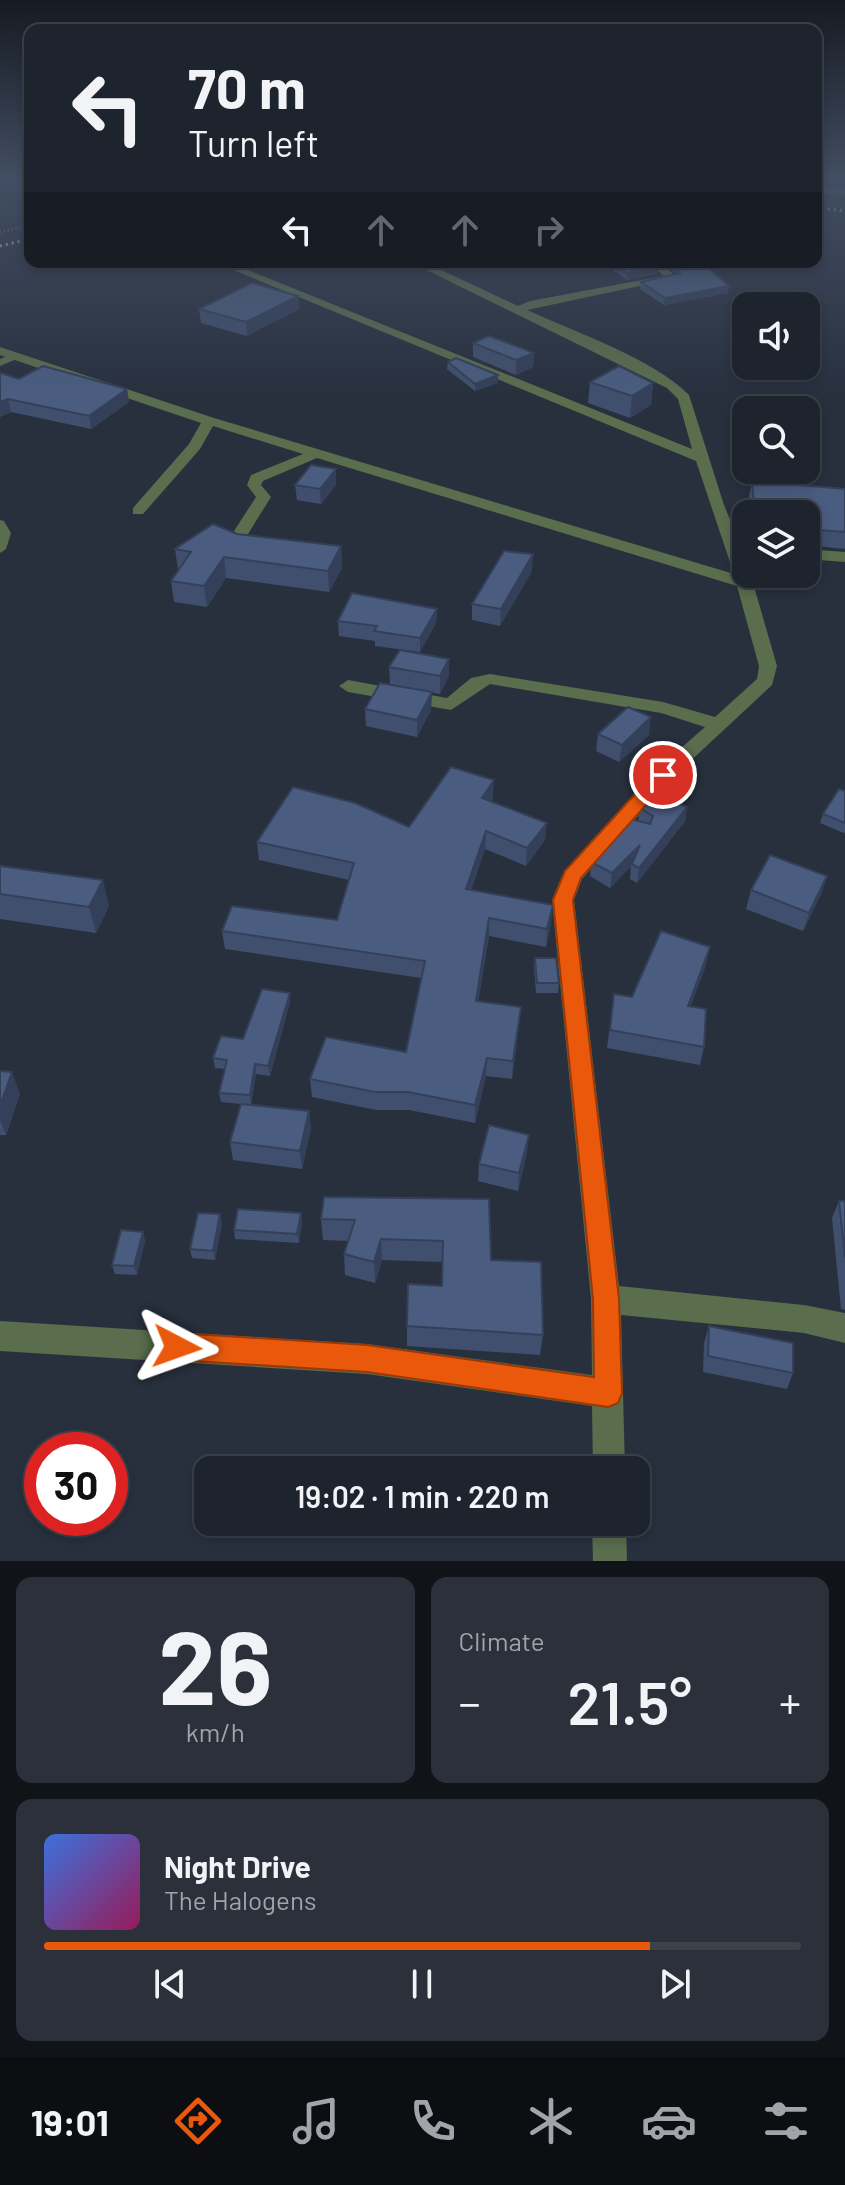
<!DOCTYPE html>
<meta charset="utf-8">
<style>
body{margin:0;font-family:Barlow,sans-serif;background:#2b303a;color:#f1f3f6;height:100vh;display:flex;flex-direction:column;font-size:30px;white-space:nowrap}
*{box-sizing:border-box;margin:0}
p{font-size:26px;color:#a1a4aa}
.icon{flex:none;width:44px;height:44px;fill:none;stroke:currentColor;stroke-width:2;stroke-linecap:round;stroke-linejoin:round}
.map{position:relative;height:1561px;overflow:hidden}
.drawer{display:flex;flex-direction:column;gap:16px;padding:16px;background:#101419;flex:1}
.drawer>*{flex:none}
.hud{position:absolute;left:24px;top:24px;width:798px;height:244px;border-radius:16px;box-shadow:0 4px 12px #0003,0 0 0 2px #3c414a;background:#1e242e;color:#f1f3f6;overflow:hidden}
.buttons{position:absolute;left:732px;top:292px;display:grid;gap:16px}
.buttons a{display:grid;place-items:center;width:88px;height:88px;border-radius:16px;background:#1e242e;box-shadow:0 4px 12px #0003,0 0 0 2px #3c414a;font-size:40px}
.speed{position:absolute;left:24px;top:1432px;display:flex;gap:16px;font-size:40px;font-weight:700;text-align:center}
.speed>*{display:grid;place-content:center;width:104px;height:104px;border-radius:50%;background:#1e242e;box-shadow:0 4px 12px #0003,0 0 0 2px #3c414a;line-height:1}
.speed .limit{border:12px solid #d22;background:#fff;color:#111}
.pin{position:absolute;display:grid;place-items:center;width:68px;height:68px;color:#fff;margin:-34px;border:4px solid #fff;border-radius:50%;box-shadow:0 2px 8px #0007}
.me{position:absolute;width:88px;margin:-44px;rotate:94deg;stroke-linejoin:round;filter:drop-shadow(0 0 6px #0008)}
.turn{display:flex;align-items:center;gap:28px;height:168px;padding:0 32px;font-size:36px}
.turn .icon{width:104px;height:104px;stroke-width:2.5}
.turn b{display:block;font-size:56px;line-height:68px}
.lanes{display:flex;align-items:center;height:76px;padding:0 32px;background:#0003;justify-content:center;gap:40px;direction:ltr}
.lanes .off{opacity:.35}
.big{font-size:60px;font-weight:600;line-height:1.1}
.drawer .card{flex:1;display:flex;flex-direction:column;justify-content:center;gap:12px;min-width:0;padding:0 28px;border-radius:16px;background:#2b303a}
.drawer .dial{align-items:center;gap:0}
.dial b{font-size:104px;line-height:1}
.song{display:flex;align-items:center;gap:24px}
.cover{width:96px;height:96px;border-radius:12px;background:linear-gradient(135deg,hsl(220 70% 55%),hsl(330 70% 35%))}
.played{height:8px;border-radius:4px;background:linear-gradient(90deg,#ea580c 80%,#3c414a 80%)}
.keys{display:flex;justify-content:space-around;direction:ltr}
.heat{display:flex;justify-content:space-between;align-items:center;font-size:44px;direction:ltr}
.drawer .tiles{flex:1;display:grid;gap:16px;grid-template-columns:1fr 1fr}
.card:last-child{grid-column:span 2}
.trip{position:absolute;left:194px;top:1456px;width:456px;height:80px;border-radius:16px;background:#1e242e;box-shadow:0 4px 12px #0003,0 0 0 2px #3c414a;font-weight:600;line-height:80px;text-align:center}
.menu{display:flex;height:128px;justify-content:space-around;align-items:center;background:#0c0e12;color:#a1a4aa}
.menu .icon{width:56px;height:56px}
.menu .selected{color:#ea580c}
.menu b{font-size:36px;color:#f1f3f6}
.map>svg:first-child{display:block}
</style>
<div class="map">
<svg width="845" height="1561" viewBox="0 0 845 1561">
<rect width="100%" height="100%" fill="#28303e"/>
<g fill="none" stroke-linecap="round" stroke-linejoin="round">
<path stroke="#777e8a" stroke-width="3" stroke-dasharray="1 3" stroke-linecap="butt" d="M0 232 30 225"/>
<g fill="#5a6d4d" fill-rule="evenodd">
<path d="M15 353 19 354V358L0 366V359Z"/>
<path d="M0 520 4 521 11 533 6 549 0 553Z"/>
</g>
<g fill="#5a6d4d" fill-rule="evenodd">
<path d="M816 187 845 190V196L816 193Z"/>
<path d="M214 262H228L692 449 678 399 667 388 410 262H424L518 306 530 301 663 276 650 262H661L677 278 527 310C573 331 656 360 689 395L724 505 743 551 746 574H750L753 583 777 666 772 685 670 780 582 879 574 900 619 1286 804 1305 845 1313V1343L804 1333 621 1315 625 1470H593L592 1406 367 1374 0 1351V1321L367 1344 592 1375 591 1299 552 900 564 871 656 770 705 727 661 713 490 684 451 710 348 692 339 686 348 680 447 698 471 678 490 674 663 702 715 717 757 679 759 666 737 586 317 458 263 481 261 485 271 497 248 534H236L234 531 256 497 247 485 251 475 303 454 213 426 200 449 143 514H133V508L189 444 201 423 0 355V347L214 418 734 574 696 461Z"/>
<path d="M806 549 845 552V562L806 559Z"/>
<path d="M592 1522H626L627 1561H593Z"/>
</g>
<g stroke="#c7cdd7" stroke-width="3" stroke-dasharray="2 4" stroke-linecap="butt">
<path d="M816 207 845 211"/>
<path d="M0 246 30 239"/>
</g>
</g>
<g fill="#404f6d">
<path d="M601 262H653L658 267 657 274 627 280Z"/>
<path d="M665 262H708L712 265 711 271 728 293 664 305 640 289 641 282 675 274Z"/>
<path d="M298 296 299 309 247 336 201 323 199 309Z"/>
<path d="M473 343 534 353 533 367 516 375 473 357Z"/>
<path d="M448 362 498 375V383L475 391 447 369Z"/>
<path d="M0 373 19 379 127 389 129 402 91 429 11 412 0 417Z"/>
<path d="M590 382 653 383 651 405 630 418 588 403Z"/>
<path d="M752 481 845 489V549L806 545V514H751L749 497Z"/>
<path d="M295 485H336L321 504 297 500Z"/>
<path d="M237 534 341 546 342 568 329 592 226 578 207 607 174 602 171 581 178 570 175 549Z"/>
<path d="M532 571 500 626 472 620V604Z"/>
<path d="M437 609 436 623 420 652 375 646V641L339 636 338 621Z"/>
<path d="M389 667 449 676 440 694 390 685Z"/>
<path d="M432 692 431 710 417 737 366 726 365 709Z"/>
<path d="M598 734 649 735 619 762 596 751Z"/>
<path d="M845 791V832L844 833 820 823 823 814Z"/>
<path d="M493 798 491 801 545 840 526 866 485 849 471 890 551 924 546 947 489 936 478 1002 519 1025 512 1079 486 1076 475 1123 409 1110H376L312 1097 310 1079 406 1052 421 978 225 949 222 931 337 920 349 880 259 860 257 842 409 827Z"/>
<path d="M687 807 685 821 637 883 630 879 631 866 610 888 590 876 591 862 638 821 640 808Z"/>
<path d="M0 866 109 906 96 933 0 919Z"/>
<path d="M827 876 821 894 803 931 746 909 751 890Z"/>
<path d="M535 958 559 983 558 993H536L534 967Z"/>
<path d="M706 965 690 1007 704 1047 700 1065 607 1048 614 994 632 997Z"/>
<path d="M290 993V1002L270 1076 256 1074 251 1104 309 1111 311 1129 302 1169 233 1160 230 1142 241 1104 221 1102 219 1093 225 1069 215 1068 213 1058 243 1039Z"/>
<path d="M0 1071 20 1094 6 1135H0Z"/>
<path d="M527 1153 518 1191 478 1181 479 1164Z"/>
<path d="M324 1197 491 1260 543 1335 540 1355 407 1346V1326L442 1286V1262L382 1260 375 1283 345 1275 344 1254 348 1241 323 1240 321 1219Z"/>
<path d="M839 1201H845V1310L841 1309 832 1218Z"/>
<path d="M302 1222 299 1243 235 1239 234 1230Z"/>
<path d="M222 1223 215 1260 192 1258 190 1249Z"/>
<path d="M143 1232 145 1241 137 1275 115 1274 112 1265Z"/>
<path d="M709 1326 793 1373 787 1389 703 1372 704 1343Z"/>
</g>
<g fill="#344059">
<path d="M658 267 657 274 627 280V273Z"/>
<path d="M729 286 728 293 664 305 665 298Z"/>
<path d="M298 296 299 309 247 336 246 322Z"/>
<path d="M534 353 533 367 516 375V360Z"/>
<path d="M498 375V383L475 391V384Z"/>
<path d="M653 383 651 405 630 418 632 396Z"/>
<path d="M127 389 129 402 91 429 89 416Z"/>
<path d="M8 399 11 412 0 417V402Z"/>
<path d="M336 469V485L321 504 320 489Z"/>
<path d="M341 546 342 568 329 592 328 571Z"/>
<path d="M533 554 532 571 500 626 501 609Z"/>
<path d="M224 557 226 578 207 607 204 586Z"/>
<path d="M437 609 436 623 420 652V638Z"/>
<path d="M449 659V676L440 694V676Z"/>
<path d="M432 692 431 710 417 737V720Z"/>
<path d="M651 717 649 735 619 762 622 745Z"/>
<path d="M494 780 493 798 481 816 482 798Z"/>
<path d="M687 807 685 821 637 883 639 868Z"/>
<path d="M547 823 545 840 526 866 527 848Z"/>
<path d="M486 831 485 849 466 907V889Z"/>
<path d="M640 845 631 866 610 888 612 873Z"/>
<path d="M827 876 821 894 803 931 809 913Z"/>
<path d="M103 880 109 906 96 933 89 907Z"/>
<path d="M553 905 551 924 546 947 547 929Z"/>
<path d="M489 918V936L475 1020 476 1001Z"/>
<path d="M710 947 706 965 684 1024 688 1006Z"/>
<path d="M290 993V1002L270 1076 268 1066Z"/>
<path d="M521 1007 519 1025 512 1079 513 1061Z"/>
<path d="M487 1058 486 1076 475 1123V1105Z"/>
<path d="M255 1064 256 1074 251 1104 250 1095Z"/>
<path d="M12 1072 20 1094 6 1135 0 1120V1106Z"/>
<path d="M309 1111 311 1129 302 1169 300 1151Z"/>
<path d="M529 1135 527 1153 518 1191 519 1173Z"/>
<path d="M301 1213 302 1222 299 1243 297 1234Z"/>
<path d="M220 1214 222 1223 215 1260 213 1251Z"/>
<path d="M143 1232 145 1241 137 1275 134 1266Z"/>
<path d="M381 1239 382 1260 375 1283 374 1262Z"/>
</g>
<g fill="#4a5c7f" stroke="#344059" stroke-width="2">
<path d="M611 262H653L658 267 627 273Z"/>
<path d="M671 262H708L712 265 706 266 729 286 665 298 641 282 680 273Z"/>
<path d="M252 283 298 296 246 322 199 309Z"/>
<path d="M489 336 534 353 516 360 473 343Z"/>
<path d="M456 358 498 375 475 384 448 362Z"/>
<path d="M43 366 127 389 89 416 8 399 0 402V373L19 379Z"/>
<path d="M619 366 653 383 632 396 590 382Z"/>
<path d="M311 465 336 469 320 489 295 485Z"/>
<path d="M752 481 845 489V532L806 529V514H755Z"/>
<path d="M213 524 237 534 341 546 328 571 224 557 204 586 171 581 191 552 175 549Z"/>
<path d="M504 551 533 554 501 609 472 604Z"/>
<path d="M352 593 437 609 420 638 374 631 377 626 338 621Z"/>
<path d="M400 650 449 659 440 676 389 667Z"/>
<path d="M380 683 432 692 417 720 365 709Z"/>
<path d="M628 707 651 717 622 745 598 734Z"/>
<path d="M451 767 494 780 482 798 547 823 527 848 486 831 466 889 553 905 547 929 489 918 476 1001 521 1007 513 1061 487 1058 475 1105 408 1092H375L310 1079 326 1037 406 1052 425 961 222 931 232 906 337 920 354 863 257 842 293 787 355 803 409 827Z"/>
<path d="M839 789 845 791V823L823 814Z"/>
<path d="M653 792 687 807 639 868 632 864 640 845 612 873 591 862 631 819 650 824 653 816 640 808Z"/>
<path d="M770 855 827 876 809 913 751 890Z"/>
<path d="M0 866 103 880 89 907 0 894Z"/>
<path d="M661 931 710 947 688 1006 706 1009 704 1047 610 1030 614 994 632 997Z"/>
<path d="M535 958H556L559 983H537Z"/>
<path d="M262 989 290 993 268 1066 255 1064 250 1095 219 1093 227 1060 213 1058 221 1036 243 1039Z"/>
<path d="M0 1071 12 1072 0 1106Z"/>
<path d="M241 1104 309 1111 300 1151 230 1142Z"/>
<path d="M489 1125 529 1135 519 1173 479 1164Z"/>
<path d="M324 1197 489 1199 491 1260 541 1262 543 1335 407 1326 408 1284 442 1286 443 1241 381 1239 374 1262 344 1254 355 1220 321 1219Z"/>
<path d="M839 1201H845V1258Z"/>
<path d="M238 1209 301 1213 297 1234 234 1230Z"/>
<path d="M198 1213 220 1214 213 1251 190 1249Z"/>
<path d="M121 1230 143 1232 134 1266 112 1265Z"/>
<path d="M709 1326 793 1343V1373L708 1356Z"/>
</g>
<linearGradient id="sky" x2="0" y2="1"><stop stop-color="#161a22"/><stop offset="0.45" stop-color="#424e63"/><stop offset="1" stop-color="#424e63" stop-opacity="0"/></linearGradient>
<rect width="845" height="396" fill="url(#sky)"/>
<path fill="#ea580c" stroke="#983908" stroke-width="2" d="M663 769 669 771 672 775 669 779 581 878 573 900 619 1299 622 1393 618 1403 608 1407 367 1372 177 1360 168 1356 164 1347 168 1337 177 1333 367 1345 594 1377 593 1299 553 900 565 871 656 771Z"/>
</svg>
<div class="buttons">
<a><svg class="icon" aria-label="sound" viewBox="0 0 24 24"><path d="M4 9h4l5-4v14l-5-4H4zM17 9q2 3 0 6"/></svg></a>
<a><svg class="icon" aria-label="search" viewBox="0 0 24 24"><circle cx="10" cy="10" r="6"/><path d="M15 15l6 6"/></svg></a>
<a><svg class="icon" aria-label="layers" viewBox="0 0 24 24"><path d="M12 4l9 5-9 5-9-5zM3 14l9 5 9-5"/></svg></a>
</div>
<div class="speed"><div class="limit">30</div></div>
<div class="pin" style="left:663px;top:775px;background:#d93025"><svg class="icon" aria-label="arrive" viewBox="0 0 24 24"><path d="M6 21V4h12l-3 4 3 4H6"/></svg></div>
<svg class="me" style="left:177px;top:1347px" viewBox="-20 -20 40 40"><path d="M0-17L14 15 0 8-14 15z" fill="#ea580c" stroke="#fff" stroke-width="4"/></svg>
<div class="trip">19:02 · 1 min · 220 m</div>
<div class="hud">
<div class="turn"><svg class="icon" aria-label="left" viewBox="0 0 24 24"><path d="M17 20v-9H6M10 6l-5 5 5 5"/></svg><div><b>70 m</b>Turn left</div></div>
<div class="lanes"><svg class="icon" aria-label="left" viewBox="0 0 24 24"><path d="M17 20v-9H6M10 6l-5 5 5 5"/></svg><svg class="icon off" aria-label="ahead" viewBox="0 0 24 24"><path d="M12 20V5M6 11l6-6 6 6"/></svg><svg class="icon off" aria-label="ahead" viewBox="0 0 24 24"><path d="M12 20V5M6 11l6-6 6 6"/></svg><svg class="icon off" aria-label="right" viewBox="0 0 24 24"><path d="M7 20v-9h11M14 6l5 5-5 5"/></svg></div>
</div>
</div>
<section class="drawer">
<div class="tiles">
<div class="card dial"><b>26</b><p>km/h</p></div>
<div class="card"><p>Climate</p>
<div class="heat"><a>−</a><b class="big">21.5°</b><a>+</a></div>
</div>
<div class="card">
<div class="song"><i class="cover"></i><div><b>Night Drive</b><p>The Halogens</p></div></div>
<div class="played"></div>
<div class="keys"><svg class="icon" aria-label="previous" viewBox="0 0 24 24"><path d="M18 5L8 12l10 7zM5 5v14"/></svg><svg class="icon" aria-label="pause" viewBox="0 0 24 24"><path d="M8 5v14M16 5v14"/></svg><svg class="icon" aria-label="next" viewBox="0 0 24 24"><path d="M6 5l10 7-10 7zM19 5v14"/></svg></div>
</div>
</div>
</section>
<nav class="menu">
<b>19:01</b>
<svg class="icon selected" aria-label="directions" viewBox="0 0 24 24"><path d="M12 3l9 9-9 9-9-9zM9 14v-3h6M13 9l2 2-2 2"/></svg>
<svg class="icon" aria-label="music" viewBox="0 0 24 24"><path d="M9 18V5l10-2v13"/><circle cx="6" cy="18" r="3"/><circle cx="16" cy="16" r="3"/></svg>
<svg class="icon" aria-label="phone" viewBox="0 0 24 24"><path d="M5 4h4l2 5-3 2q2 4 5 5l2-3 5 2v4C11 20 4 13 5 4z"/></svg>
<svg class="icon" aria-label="climate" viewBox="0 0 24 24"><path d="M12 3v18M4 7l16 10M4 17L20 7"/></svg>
<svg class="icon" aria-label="car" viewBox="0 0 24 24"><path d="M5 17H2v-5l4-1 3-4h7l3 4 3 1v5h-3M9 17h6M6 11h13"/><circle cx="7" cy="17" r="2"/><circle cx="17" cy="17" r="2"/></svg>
<svg class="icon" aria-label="filters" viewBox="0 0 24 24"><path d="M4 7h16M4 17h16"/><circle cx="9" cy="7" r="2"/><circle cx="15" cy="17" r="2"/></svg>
</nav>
